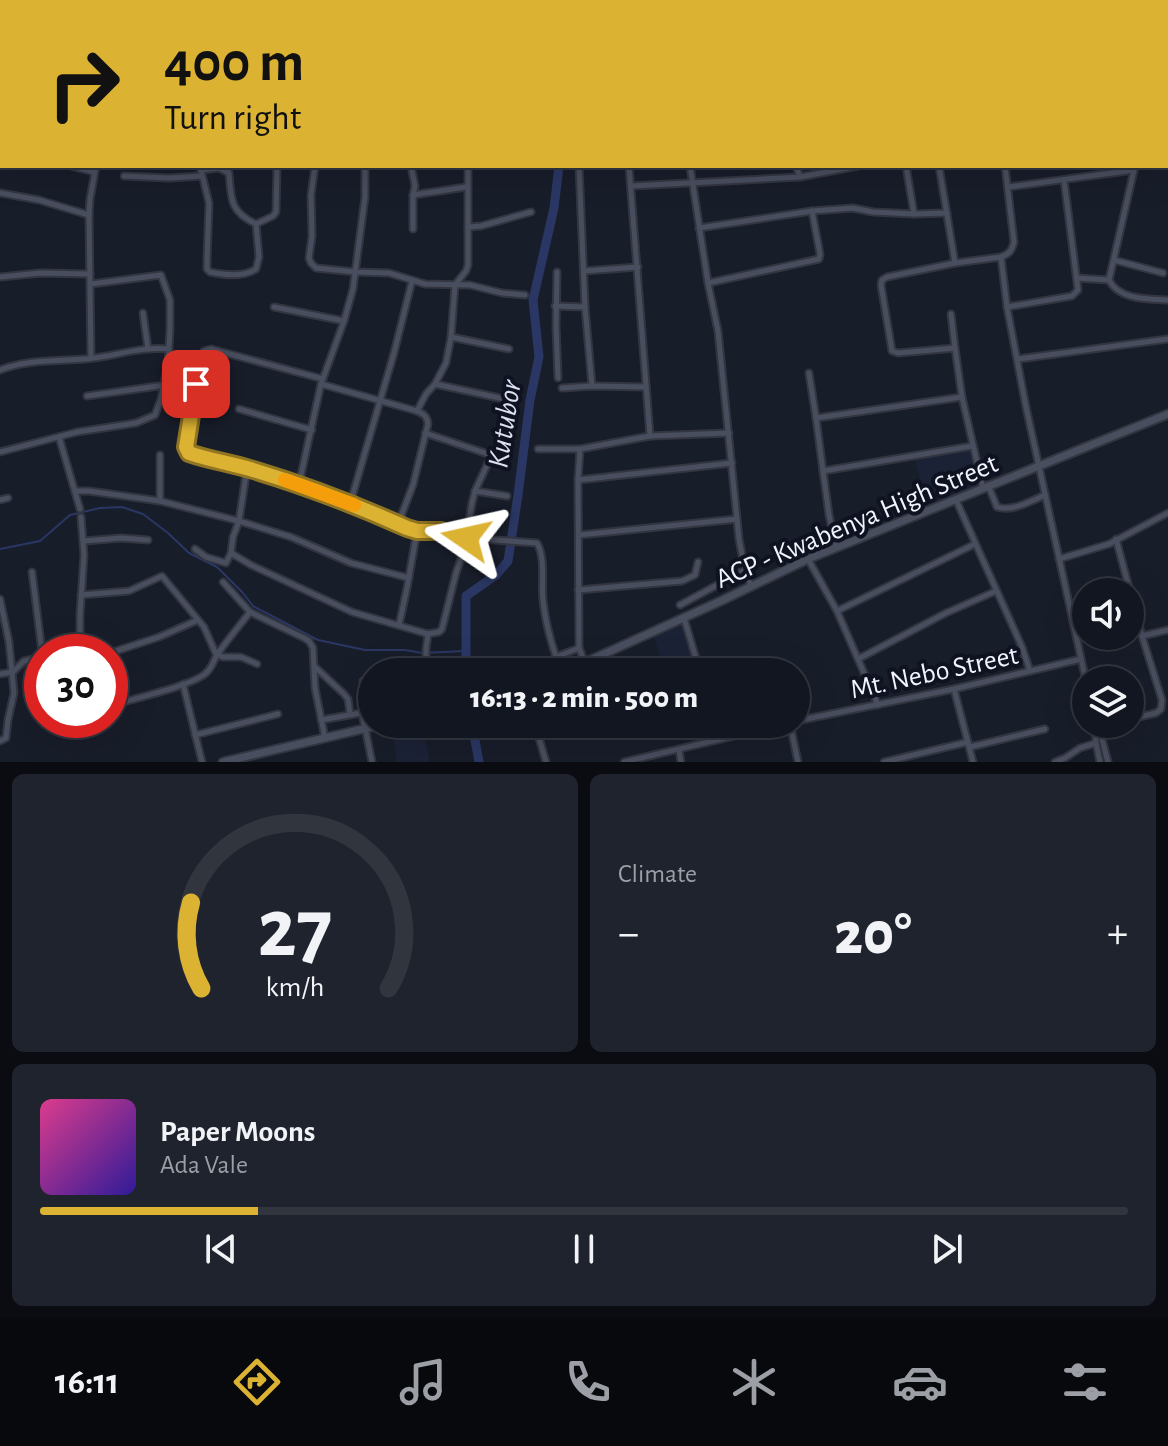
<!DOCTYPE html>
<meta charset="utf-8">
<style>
body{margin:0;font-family:"Alegreya Sans",sans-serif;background:#1f232d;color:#f1f3f6;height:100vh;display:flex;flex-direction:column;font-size:30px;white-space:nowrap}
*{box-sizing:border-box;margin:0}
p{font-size:26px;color:#9c9fa5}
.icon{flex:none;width:44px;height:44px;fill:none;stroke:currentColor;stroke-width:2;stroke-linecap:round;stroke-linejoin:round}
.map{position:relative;height:762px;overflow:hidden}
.side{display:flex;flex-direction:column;gap:12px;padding:12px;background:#0a0c12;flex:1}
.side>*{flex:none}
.hud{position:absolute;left:0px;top:0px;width:1168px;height:168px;box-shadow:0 8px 32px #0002,0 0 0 2px #31353e;background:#dcb233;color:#111;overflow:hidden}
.controls{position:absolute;left:1072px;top:578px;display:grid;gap:16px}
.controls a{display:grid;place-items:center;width:72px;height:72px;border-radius:50%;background:#121620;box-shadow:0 8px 32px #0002,0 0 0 2px #31353e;font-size:40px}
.speed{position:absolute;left:24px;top:634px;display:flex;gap:16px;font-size:40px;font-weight:700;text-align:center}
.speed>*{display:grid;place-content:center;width:104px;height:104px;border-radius:50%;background:#121620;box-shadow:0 8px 32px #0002,0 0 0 2px #31353e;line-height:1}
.speed .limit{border:12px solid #d22;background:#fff;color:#111}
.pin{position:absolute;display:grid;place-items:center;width:68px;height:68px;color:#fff;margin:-34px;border-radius:16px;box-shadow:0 4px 12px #0006}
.me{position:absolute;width:88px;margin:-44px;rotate:281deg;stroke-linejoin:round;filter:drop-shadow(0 0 6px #0008)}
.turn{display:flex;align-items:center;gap:28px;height:168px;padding:0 32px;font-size:36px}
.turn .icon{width:104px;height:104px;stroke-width:2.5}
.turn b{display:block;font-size:56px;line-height:68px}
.big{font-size:60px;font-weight:800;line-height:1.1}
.side .tile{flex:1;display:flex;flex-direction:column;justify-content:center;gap:12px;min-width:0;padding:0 28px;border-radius:12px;background:#1f232d}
.side .dial{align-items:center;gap:0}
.dial svg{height:208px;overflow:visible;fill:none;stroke:#31353e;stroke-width:7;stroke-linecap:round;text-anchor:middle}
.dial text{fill:#f1f3f6;stroke:none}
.song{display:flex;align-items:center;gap:24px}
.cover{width:96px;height:96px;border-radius:12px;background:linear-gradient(135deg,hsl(330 70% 55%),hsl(250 70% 35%))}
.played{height:8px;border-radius:4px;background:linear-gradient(90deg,#dcb233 20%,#31353e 20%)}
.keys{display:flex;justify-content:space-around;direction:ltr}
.heat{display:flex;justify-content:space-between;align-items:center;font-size:44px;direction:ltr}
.side .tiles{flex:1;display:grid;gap:12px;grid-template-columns:1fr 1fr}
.tile:last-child{grid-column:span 2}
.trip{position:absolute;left:358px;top:658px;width:452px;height:80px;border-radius:40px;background:#121620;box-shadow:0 8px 32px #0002,0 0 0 2px #31353e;font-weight:800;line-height:80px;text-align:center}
.dock{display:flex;height:128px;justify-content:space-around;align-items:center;background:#07090d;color:#9c9fa5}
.dock .icon{width:56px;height:56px}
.dock .selected{color:#dcb233}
.dock b{font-size:36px;color:#f1f3f6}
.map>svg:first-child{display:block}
</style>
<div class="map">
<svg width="1168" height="762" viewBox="0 0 1168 762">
<rect width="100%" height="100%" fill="#181d2a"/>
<g fill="#1c2236">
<path d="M971 448 978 485 927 505 915 460Z"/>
<path d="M682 621 696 672H665L653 634Z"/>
<path d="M391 724H422L430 762H397Z"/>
</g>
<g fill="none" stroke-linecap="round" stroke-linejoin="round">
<path stroke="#2a3764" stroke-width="2" d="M0 549 40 541 70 515 100 508 122 507 143 514 168 533 189 553 217 567 243 593 253 606 318 640 365 650H405L422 653 466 651"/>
<g stroke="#2a3764" stroke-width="9">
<path d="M510 0 511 2"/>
<path d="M466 672V596L496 575 508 561 518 495 530 400 539 357 533 300 554 208 559 166"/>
<path d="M472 724 479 762"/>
</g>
<defs>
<g id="minor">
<path d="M30 0 35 2"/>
<path d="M385 0 386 2"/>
<path d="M455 0V2"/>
<path d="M504 0 505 2"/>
<path d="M587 0 588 2"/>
<path d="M661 0V2"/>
<path d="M754 0 755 2"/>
<path d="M88 2 89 0"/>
<path d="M295 2 297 0"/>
<path d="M549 2 558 0"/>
<path d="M670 2 678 0"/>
<path d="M873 2 888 0"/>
<path d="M943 2V0"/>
<path d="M1166 34H1168"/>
<path d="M1166 80H1168"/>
<path d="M0 86 2 87"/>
<path d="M0 104 2 98"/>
<path d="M1166 121H1168"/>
<path d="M0 145H2"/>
<path d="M71 166 94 172"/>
<path d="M200 166 209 203 207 260V269L210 272C224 275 244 277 256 269L259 257 256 224"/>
<path d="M315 166 311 195 312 236 309 258 311 263 316 268 356 272 389 273 425 284 470 285 502 293 525 295"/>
<path d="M411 166 415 186 413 195V229"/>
<path d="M579 166 585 307 592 386"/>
<path d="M629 166 650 436"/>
<path d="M690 166 708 283 718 331 739 539 745 570 751 586"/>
<path d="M796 166 800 177"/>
<path d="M906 166 914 214"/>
<path d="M939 166 955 263"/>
<path d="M1005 166 1014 242C1012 251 1009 254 1001 257L1007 307 1026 407 1086 681"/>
<path d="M201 170 219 168 229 173C231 199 230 212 256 224"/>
<path d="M124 176 169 178 202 176"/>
<path d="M631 186 800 177 858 166"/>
<path d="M1008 187 1134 170 1135 166"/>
<path d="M0 193 39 200 89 215"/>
<path d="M413 195 466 187"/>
<path d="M256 224 273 216 276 212 277 166"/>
<path d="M468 227 481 226 531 212"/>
<path d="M699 228 812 211 853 208 873 212 914 214 947 213"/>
<path d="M1114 260 1163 273"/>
<path d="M584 271 638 267"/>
<path d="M557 272 556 326 558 378"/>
<path d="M0 277 40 273 90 274"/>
<path d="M1077 278 1109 280 1134 170"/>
<path d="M1109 280C1119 300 1148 299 1168 300"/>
<path d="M708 283 819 259 820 254 812 211"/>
<path d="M555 306 585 307"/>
<path d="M274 307 344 321"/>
<path d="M1007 307 1072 296 1078 290 1064 180"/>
<path d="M143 313 148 349"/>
<path d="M951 314 955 348"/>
<path d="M451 337 509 349"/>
<path d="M91 358 89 215 90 199 96 166"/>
<path d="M1018 359 1168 339"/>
<path d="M168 363H196L204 351 211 349 323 379"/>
<path d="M195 363 196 384 186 447 189 453C209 461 230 463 250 469 304 485 356 505 407 528L417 531H441L466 542"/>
<path d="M0 370C30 358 62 362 94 358 118 355 144 346 169 349"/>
<path d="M809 373 816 418"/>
<path d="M321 384 417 411C424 414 427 416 428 424L413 485 398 524"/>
<path d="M435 384 509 400"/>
<path d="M562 388 592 386 646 387"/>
<path d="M87 396 165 385"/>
<path d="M962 397 816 418 823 471 972 446"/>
<path d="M239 409 312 430"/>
<path d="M417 411 426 394 435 384 446 363 451 337 455 285 466 271 468 265V166"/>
<path d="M425 433 491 455"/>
<path d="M59 437 80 509"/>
<path d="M538 449H580L650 436 729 433"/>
<path d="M580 449 578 480 579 648 585 663"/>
<path d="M0 452 77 432 136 423 155 415 161 399 168 363 170 329V300L161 275 91 284"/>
<path d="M160 455V501"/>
<path d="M823 471 829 515 836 547"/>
<path d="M578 480 732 463"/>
<path d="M299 484 321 384 344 321 353 289 365 197V166"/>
<path d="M988 485 997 507C1012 512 1031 501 1045 495"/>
<path d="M983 488 962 397 955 348 898 353 892 351 881 285 882 280 887 277 955 263 1001 257"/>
<path d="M75 491H89L160 501 239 521 291 537 351 563 409 578"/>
<path d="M475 491 507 496"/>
<path d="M0 500 8 498"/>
<path d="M956 500 1022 647 1030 671"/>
<path d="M350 504 394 353 412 281"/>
<path d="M579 535 737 519"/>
<path d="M466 538 537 543C546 559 541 582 543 600 545 620 550 639 556 657L579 648"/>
<path d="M1116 539 1142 636 1162 700 1161 709 1156 713 1130 719"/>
<path d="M84 541 121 538 148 540"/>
<path d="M195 549 206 557 226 563 231 553 233 537 239 521 247 468"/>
<path d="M231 553 251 565 352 612 428 634 439 632 442 629 456 573 465 547 472 503 475 491 494 450"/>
<path d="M808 559 837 611 878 705"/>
<path d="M1059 559 1109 544 1168 513"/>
<path d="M32 572 42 652"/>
<path d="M223 582 250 612 304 638 309 641 313 648 315 688 325 738"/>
<path d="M578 590 682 581 695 575 698 562"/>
<path d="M81 595 129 591 162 576 204 627 216 654 223 657H241L257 664"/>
<path d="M0 599 9 642 14 693 8 720 6 738 0 741"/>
<path d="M680 605 745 570"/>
<path d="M837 611 975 544"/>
<path d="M684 618 700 672"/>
<path d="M399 625 407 588 417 531"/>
<path d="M1142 636 1168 630"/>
<path d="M80 652V615L84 555 81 517"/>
<path d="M110 653 159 637 198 620"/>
<path d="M858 659 946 613 996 591"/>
<path d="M314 666 344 694 348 699 350 714"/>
<path d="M426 672V649L428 634"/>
<path d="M0 674 13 672 24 661 42 657"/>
<path d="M363 681 367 711"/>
<path d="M183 684 202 762"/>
<path d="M954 689 973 762"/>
<path d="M110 706C131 699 192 686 206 673 213 667 214 658 219 652 229 638 240 625 250 612"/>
<path d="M362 713 372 762"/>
<path d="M321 720 372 711"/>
<path d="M796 721 954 689 1081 659"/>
<path d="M535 724 546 762"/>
<path d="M790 724 798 762"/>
<path d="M1095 724 1096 743 1100 762"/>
<path d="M1098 724 1108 762"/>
<path d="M195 735 278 714"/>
<path d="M970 747 1045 729"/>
<path d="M679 750 681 762"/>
<path d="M624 762 785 724"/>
<path d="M884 762 968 742"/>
<path d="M1055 762 1065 758 1080 748 1096 743"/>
</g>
<g id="secondary">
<path d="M564 672 723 600 808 559 1168 414"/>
<path d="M223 762 384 724"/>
</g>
</defs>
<use href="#minor" stroke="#333641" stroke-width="9"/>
<use href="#secondary" stroke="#333641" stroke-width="11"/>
<use href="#minor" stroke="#484e5e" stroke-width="5"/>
<use href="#secondary" stroke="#484e5e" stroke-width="7"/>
</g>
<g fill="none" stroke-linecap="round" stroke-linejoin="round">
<defs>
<path id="route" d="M196 384 186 447 189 453C209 460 230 463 250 469 304 485 356 505 407 528L417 531H441L466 542V538"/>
</defs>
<use href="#route" stroke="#8f7421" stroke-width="20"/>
<use href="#route" stroke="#dcb233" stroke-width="14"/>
<path stroke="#f59e0b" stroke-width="14" d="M285 480 354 505"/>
</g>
<g text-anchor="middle" stroke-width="8" stroke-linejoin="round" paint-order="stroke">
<g font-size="28" fill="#f1f4fe" stroke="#0f1321">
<text transform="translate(856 520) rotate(-23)" y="10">ACP - Kwabenya High Street</text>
<text transform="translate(934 671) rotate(-12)" y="10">Mt. Nebo Street</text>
</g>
<g font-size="30" font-style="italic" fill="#dce2f2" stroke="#0f1321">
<text transform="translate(504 424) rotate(-81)" y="10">Kutubor</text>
</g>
</g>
</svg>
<div class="controls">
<a><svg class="icon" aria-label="sound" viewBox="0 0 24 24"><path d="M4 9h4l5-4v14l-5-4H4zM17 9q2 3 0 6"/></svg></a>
<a><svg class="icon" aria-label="layers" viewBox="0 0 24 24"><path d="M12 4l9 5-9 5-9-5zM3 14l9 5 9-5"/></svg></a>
</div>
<div class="speed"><div class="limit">30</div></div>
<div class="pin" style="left:196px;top:384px;background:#d93025"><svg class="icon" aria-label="arrive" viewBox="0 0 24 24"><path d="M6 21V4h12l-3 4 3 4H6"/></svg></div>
<svg class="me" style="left:466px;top:538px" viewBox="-20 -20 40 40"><path d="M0-17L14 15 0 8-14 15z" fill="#dcb233" stroke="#fff" stroke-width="4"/></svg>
<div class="trip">16:13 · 2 min · 500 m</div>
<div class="hud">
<div class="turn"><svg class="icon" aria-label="right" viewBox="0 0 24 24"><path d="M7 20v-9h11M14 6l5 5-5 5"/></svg><div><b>400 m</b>Turn right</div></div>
</div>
</div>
<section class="side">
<div class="tiles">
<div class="tile dial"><svg viewBox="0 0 100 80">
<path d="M14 69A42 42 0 1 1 86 69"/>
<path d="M14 69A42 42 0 0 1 10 36" stroke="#dcb233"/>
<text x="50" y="56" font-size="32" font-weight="700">27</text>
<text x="50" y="72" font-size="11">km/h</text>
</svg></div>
<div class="tile"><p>Climate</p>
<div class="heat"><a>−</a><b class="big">20°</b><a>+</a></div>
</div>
<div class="tile">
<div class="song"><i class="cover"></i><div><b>Paper Moons</b><p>Ada Vale</p></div></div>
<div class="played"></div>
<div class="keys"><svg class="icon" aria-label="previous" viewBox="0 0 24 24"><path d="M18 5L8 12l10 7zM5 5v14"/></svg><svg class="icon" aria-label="pause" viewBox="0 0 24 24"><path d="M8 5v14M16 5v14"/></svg><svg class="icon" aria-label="next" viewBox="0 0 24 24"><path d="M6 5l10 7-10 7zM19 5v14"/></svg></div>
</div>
</div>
</section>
<nav class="dock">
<b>16:11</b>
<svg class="icon selected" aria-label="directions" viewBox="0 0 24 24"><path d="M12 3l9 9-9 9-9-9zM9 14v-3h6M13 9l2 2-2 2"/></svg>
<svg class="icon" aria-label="music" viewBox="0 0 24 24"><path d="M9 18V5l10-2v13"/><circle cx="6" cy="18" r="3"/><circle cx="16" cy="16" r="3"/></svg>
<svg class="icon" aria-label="phone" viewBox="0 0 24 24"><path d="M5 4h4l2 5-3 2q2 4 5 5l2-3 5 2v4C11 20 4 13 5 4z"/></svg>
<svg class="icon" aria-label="climate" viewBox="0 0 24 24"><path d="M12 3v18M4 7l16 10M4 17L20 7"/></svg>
<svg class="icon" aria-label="car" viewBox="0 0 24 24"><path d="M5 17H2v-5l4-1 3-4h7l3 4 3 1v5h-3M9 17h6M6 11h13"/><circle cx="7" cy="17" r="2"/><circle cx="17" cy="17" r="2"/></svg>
<svg class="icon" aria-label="filters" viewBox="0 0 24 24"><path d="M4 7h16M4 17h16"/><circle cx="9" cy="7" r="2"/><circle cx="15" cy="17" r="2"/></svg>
</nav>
